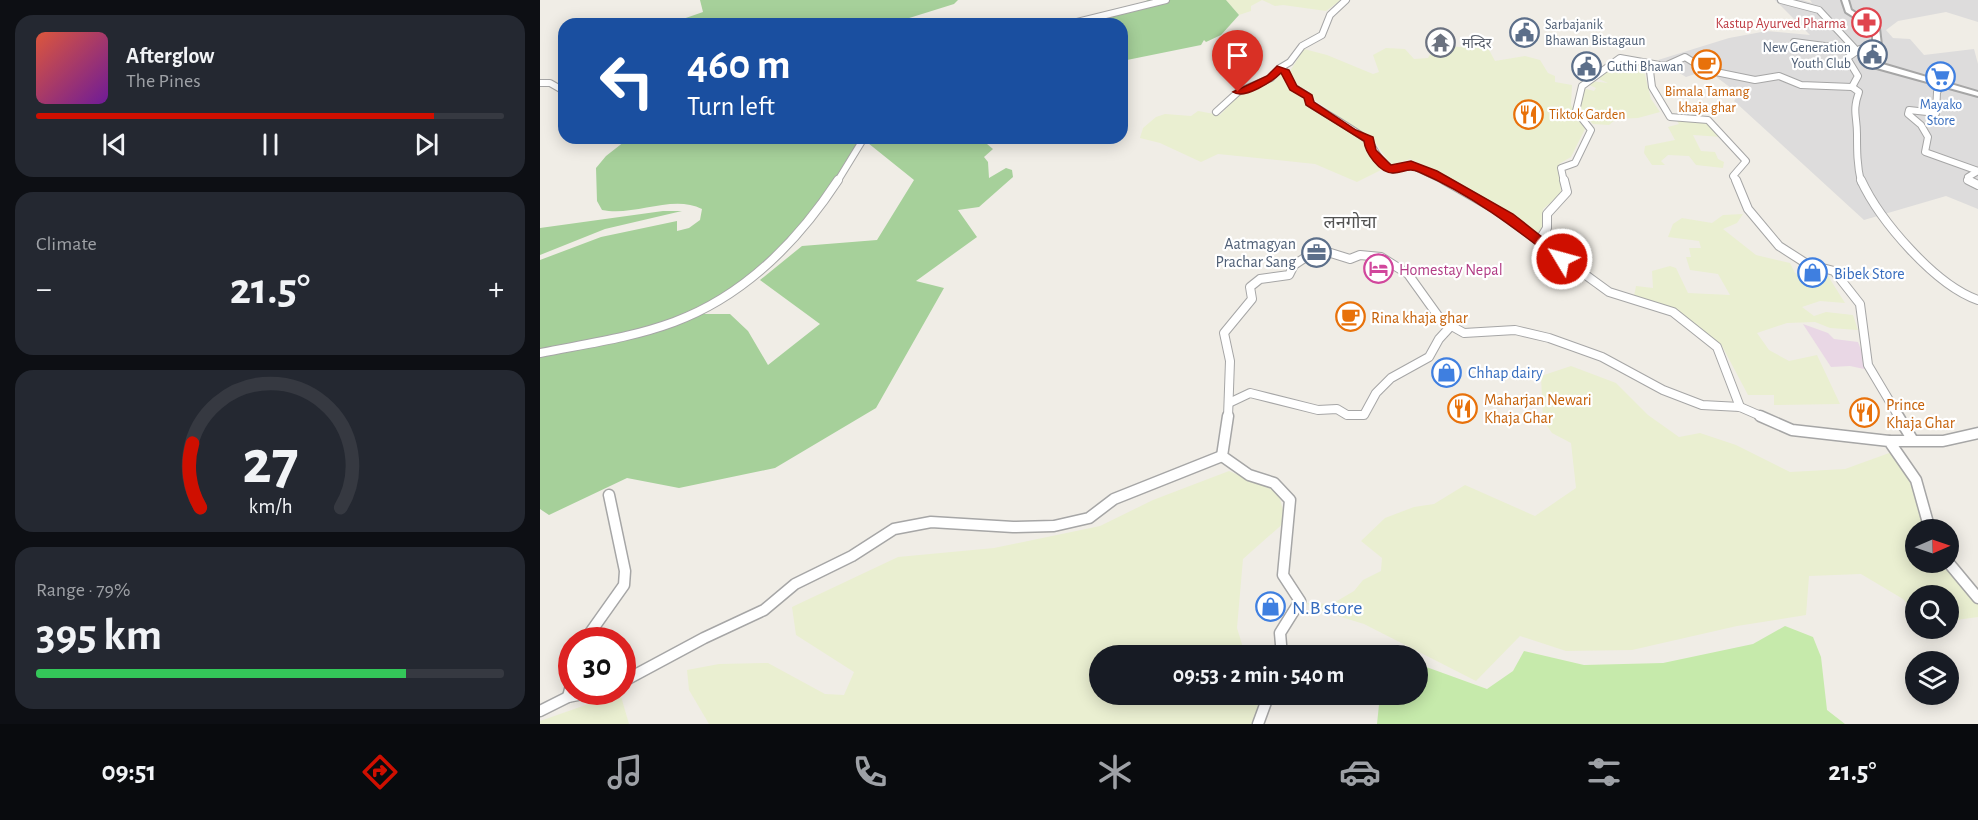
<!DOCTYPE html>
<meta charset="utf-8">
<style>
body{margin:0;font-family:"Alegreya Sans","Noto Sans Devanagari",sans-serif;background:#242831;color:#f1f3f6;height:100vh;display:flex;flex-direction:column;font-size:22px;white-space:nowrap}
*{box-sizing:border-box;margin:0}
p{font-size:20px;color:#9ea1a6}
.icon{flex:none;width:33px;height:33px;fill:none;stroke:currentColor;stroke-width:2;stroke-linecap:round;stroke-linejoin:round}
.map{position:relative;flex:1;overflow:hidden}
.side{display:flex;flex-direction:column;gap:15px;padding:15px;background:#0d0f14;width:540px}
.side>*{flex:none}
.top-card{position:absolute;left:18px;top:18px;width:570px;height:126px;border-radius:18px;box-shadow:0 3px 15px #0003;background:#1a4fa0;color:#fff;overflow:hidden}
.needle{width:39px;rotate:88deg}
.fabs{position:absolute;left:1365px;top:519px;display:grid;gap:12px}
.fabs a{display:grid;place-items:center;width:54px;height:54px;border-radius:50%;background:#171b24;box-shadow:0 3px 15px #0003;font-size:30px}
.speed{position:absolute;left:18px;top:627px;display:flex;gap:12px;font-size:30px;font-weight:700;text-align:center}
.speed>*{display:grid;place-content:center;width:78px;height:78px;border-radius:50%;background:#171b24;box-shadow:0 3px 15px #0003;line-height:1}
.speed .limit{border:9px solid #d22;background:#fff;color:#111}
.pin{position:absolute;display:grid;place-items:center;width:51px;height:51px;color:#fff;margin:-62px -26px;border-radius:50% 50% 50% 0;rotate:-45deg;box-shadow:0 0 6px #0007}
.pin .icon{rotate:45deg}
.me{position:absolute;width:66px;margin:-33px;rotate:307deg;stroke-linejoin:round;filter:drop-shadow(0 0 4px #0008)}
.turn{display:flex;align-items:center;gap:21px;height:126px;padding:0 30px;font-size:27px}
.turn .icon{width:78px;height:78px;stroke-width:2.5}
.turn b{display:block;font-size:42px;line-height:51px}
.big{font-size:45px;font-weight:600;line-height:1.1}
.side .card{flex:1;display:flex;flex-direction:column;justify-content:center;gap:9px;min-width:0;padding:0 21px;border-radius:18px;background:#242831}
.side .dial{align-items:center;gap:0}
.dial svg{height:156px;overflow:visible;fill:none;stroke:#363941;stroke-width:7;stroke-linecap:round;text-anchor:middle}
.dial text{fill:#f1f3f6;stroke:none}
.song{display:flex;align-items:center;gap:18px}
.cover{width:72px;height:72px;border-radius:9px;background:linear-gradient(135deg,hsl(10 70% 55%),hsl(280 70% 35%))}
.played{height:6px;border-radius:3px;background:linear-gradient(90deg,#cf0f00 85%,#363941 85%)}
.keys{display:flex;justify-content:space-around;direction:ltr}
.heat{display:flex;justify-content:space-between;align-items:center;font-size:33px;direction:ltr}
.charge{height:9px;border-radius:4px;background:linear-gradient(90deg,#34c759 79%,#363941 0)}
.trip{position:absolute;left:549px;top:645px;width:339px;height:60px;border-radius:30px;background:#171b24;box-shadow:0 3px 15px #0003;font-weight:600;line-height:60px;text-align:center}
.menu{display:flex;height:96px;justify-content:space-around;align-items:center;background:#090b0e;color:#9ea1a6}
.menu .icon{width:42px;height:42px}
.menu .current{color:#cf0f00}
.menu b{font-size:27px;color:#f1f3f6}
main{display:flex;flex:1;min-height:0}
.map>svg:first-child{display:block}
</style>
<main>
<section class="side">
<div class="card">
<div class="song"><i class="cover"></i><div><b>Afterglow</b><p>The Pines</p></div></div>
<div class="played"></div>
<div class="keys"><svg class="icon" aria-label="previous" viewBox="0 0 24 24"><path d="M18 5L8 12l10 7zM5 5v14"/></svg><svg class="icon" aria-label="pause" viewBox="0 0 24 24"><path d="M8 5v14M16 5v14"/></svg><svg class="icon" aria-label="next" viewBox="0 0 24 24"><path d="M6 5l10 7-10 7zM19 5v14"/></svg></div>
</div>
<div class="card"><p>Climate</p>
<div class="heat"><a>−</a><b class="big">21.5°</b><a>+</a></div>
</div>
<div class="card dial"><svg viewBox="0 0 100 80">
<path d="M14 69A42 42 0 1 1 86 69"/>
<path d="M14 69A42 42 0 0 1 10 36" stroke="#cf0f00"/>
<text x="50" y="56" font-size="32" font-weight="700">27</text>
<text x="50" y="72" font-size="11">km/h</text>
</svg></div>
<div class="card"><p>Range · 79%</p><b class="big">395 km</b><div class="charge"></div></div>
</section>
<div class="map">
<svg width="1438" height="724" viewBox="0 0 1438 724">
<rect width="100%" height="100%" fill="#f0ede6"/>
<path fill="#dddcdc" d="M1235 0H1262L1272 3 1270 0H1438V22L1406 12 1358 21 1346 30 1353 38 1370 39 1384 55 1434 49 1438 64V209L1406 196 1324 220 1194 101 1199 94 1167 70 1146 77 1118 60 1189 38 1227 31 1270 35Z"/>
<path fill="#e9d7e5" d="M1263 324 1288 333 1294 339 1318 342 1329 370 1310 366 1291 367Z"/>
<g fill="#eaefd1">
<path d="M686 0H801L786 11 743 5 735 6 722 0 711 6V11L699 15Z"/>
<path d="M895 46 948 48 955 61 985 56 1000 60 1008 73 1015 76V82L1032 85 1031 105 1045 129 1031 157 1019 164 1021 194 1003 209 1004 227 997 233 971 213 898 172 870 159 851 165 835 142 776 101 768 90 752 85 750 71 764 49 787 55 833 74 839 72 833 55 846 48 865 49 874 59 888 58Z"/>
<path d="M1081 59 1102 63 1111 99 1120 112 1098 118 1076 119 1069 125 1053 124 1039 111 1043 88 1054 91 1056 88 1047 84 1051 81 1068 83 1054 77Z"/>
<path d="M740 72 753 91 765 97 766 104 826 141 829 153 843 169 817 182 775 164 678 154 661 162 620 143 600 138 603 128 616 117 625 114 651 116 658 111 680 115 701 93 735 80Z"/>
<path d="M1135 118 1167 122 1182 137 1153 135 1161 151 1175 152 1178 159 1184 162 1183 168 1156 165 1149 156 1128 155 1121 161 1125 165H1112L1104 153 1105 146 1135 140 1128 127 1139 124Z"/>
<path d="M1203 214 1197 223 1183 229 1216 255 1250 263 1255 273 1265 276H1288L1305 303 1280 301 1262 307 1274 316 1286 312 1313 315 1318 330 1290 328 1275 322 1247 323 1217 333 1229 350 1249 361 1277 355 1300 404 1234 405V395H1208L1181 344 1129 307 1094 296 1096 286 1113 288 1112 271 1130 266 1136 268 1148 293 1190 295 1178 274 1150 270 1146 257H1151L1149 248H1161L1159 241 1128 237 1133 224 1142 218 1172 223 1183 215Z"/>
<path d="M1031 366 1076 383 1108 415 1139 437 1160 433 1196 445 1250 472 1305 469 1352 452 1369 479 1385 529 1376 530V562L1405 563 1438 604V617L1409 621 1408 596H1376L1375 612 1363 599 1321 574 1269 576 1266 615 1197 626 1092 650 1026 651 980 636 936 681 824 624 775 609 766 603 792 604 814 591 823 580 841 571 842 558 821 541 845 518 874 507 894 504 925 485 995 516 1036 488 1031 443 1012 433 1003 420 1001 376Z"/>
<path d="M689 471 738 492 746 521 703 559 697 628 705 654 716 655 560 656V694L728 695 721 724H169L149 690 147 670 179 664 228 663 285 694 304 695 314 672 256 635 252 607 358 557 454 548 560 526 613 500Z"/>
<path d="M80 693 89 724H0V721Z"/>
</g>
<path fill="#c6eaab" d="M1245 626 1273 637 1281 657 1287 710 1305 724H837L840 695 878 694V664L947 689 973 671 984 651 1044 665 1123 663 1213 644Z"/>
<g fill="#a6d09a" fill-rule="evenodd">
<path d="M160 0H418L414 4 350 24H139L140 20 163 12Z"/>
<path d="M608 0H686L699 15 681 35 666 42 664 40 661 45 582 61V24H530L586 11Z"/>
<path d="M89 138H449L447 144 453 149 444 157 448 162 449 178 466 168 472 170 473 177 439 207 418 210 437 237 376 281 404 288 336 408 235 468 139 488 87 478 9 515 0 509V260L61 237 137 221V231L149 228 160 220 162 209C132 194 94 217 62 210L57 201 56 168 66 156ZM323 139 374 180 337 240 262 246 220 280 280 324 228 365 208 331 190 314H158L161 306 209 278 266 223Z"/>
<path d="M123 211H142L65 229 0 255V228Z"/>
</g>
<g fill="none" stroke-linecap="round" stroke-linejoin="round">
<defs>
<g id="minor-far2">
<path d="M806 0 790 15 782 35 762 46 750 62 740 68 746 72 753 87 769 97V103C788 115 808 126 826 139 834 144 834 159 853 170L871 165 907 182"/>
<path d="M1241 0 1279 10 1318 52"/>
<path d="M529 24 626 0"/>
<path d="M1254 42 1315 50"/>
<path d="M1109 63 1112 87 1130 117 1168 120 1206 161 1193 176 1197 182"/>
<path d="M0 83H10L24 91"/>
<path d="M1403 83 1397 92 1396 113 1369 110 1368 114 1381 125 1388 137 1385 152 1438 171"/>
<path d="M1312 87 1319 92C1312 111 1317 116 1317 134 1317 151 1317 165 1321 182"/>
<path d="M676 112 698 92 731 78 740 68"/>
<path d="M297 182 324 138"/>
<path d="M1024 182 1021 168 1035 163 1051 130 1036 111 1042 86 1080 58 1125 66 1145 57 1166 70 1215 80 1239 76 1261 85 1312 87 1318 76 1307 58 1320 49 1337 45"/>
<path d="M1431 182 1428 177 1438 171"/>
</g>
<g id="minor-far1">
<path d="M904 180 953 208 999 241"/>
<path d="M1024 180 1027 192 1007 214V228L999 241 1069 292 1133 312 1177 347 1200 407"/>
<path d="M1196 180 1208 209 1239 246 1267 264 1294 271 1320 304 1328 365 1359 417"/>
<path d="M1321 180C1340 221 1395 285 1438 300"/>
<path d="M1428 180 1438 185"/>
<path d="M0 353C45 344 91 338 134 322 204 296 258 241 298 180"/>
<path d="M691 402 710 393 778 410 797 409 807 415H824L836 393 851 378 889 357 899 339 910 327"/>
<path d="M688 417 690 361 684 333 712 299 710 287 720 279 749 275 754 265 778 249 810 259 820 255 841 257 868 274 901 320 924 333 975 330 1009 338 1062 357 1123 390 1162 405 1200 407 1223 417"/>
</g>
<g id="minor">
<path d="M688 416 682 456 709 475 734 483 750 500 743 575 760 601 740 633 742 656"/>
<path d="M1220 416 1252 430 1349 441 1376 480 1390 530"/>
<path d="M1358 416 1372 439"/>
<path d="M1349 441H1403L1438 433"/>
<path d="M1408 562 1438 598"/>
<path d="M45 640 84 585 85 571 69 495"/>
<path d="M82 682 164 638 224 610 255 584 312 556 354 529 391 522 473 527 514 526 549 518 574 499 682 456"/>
<path d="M28 697 32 681"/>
<path d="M0 711 28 697 53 692"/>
<path d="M718 724 729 694"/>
</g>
<path id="tertiary" d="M1302 0H1308L1311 10 1339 28 1341 45 1333 57 1339 63 1438 92V96L1333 67 1325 57 1333 45V29L1306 12Z"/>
</defs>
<use href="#minor-far2" stroke="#a6a6a6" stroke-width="8"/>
<use href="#minor-far1" stroke="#a6a6a6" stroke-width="10"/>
<use href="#minor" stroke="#a6a6a6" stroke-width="13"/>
<use href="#tertiary" stroke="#a6a6a6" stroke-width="4"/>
<use href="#minor-far2" stroke="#fff" stroke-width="6"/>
<use href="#minor-far1" stroke="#fff" stroke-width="8"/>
<use href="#minor" stroke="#fff" stroke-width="10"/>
<use href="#tertiary" fill="#fff" fill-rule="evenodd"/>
</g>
<path fill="#a9a29c" d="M845 259 844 266 840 276 830 273 831 266Z"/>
<path fill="#8a847f" d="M845 259 844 266 840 276 841 268Z"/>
<path fill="#c5bcb5" stroke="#8a847f" stroke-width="1.5" d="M836 255 845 259 841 268 831 266Z"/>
<path fill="#cf0f00" stroke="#870a00" stroke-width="1.5" d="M737 66 749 70 757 86 772 95 774 102 816 130 833 137 836 150 851 165 871 161 897 171 973 214 1026 256V262H1018C974 227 930 194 879 172 868 167 864 173 853 173 839 173 825 152 824 141L766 105 764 98 750 90 741 73C733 81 704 100 693 92L727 76Z"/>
<defs>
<symbol id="pharmacy-ring" viewBox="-11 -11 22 22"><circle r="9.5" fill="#fff" stroke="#e0444e" stroke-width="1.5"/><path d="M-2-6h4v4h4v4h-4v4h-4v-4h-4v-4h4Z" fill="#e0444e"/></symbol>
<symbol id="civic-ring" viewBox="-11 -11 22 22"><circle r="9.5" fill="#fff" stroke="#5c6f8a" stroke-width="1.5"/><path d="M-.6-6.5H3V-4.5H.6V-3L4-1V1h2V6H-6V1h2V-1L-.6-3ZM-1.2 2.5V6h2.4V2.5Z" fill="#5c6f8a"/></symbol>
<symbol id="temple-ring" viewBox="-11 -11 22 22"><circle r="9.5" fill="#fff" stroke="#6b7280" stroke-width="1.5"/><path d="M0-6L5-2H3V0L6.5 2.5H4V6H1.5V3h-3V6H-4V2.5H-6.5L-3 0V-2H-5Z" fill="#6b7280"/></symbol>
<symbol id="cafe-ring" viewBox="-11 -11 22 22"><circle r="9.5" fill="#fff" stroke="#e8710a" stroke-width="1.5"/><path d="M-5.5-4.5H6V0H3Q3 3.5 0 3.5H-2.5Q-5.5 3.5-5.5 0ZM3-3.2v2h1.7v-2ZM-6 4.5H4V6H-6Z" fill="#e8710a"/></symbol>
<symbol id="supermarket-ring" viewBox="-11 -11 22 22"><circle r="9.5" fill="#fff" stroke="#3f7fe0" stroke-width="1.5"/><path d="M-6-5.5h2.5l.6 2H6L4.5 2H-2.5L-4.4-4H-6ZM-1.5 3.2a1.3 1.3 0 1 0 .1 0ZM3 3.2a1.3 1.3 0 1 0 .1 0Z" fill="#3f7fe0"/></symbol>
<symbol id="restaurant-ring" viewBox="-11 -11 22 22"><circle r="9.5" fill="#fff" stroke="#e8710a" stroke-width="1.5"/><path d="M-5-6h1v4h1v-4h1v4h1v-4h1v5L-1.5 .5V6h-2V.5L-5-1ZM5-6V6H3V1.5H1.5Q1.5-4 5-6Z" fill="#e8710a"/></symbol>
<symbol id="office-ring" viewBox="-11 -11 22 22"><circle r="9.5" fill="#fff" stroke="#5c6f8a" stroke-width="1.5"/><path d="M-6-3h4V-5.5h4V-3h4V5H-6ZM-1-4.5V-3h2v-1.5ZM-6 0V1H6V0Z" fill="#5c6f8a"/></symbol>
<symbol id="hotel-ring" viewBox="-11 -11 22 22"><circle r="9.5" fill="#fff" stroke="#d1479c" stroke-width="1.5"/><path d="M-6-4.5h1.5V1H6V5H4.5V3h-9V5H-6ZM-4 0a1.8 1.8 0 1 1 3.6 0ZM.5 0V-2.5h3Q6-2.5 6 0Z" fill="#d1479c"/></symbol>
<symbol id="shop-ring" viewBox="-11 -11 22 22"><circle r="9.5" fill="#fff" stroke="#3f7fe0" stroke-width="1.5"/><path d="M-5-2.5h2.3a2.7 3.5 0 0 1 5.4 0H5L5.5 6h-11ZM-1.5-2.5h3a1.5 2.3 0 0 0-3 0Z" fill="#3f7fe0"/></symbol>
</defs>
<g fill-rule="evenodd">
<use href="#pharmacy-ring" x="1310" y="6" width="33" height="33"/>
<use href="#civic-ring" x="968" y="16" width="33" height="33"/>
<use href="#temple-ring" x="884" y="26" width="33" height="33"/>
<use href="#civic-ring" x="1316" y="38" width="33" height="33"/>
<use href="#cafe-ring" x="1150" y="48" width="33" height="33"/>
<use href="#civic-ring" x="1030" y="50" width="33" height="33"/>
<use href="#supermarket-ring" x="1384" y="60" width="33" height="33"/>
<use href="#restaurant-ring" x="972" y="98" width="33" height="33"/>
<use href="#office-ring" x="760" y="236" width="33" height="33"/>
<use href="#hotel-ring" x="822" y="252" width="33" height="33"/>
<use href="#shop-ring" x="1256" y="256" width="33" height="33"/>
<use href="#cafe-ring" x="794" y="300" width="33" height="33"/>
<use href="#shop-ring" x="890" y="356" width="33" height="33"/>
<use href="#restaurant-ring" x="906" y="392" width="33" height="33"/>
<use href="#restaurant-ring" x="1308" y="396" width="33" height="33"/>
<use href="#shop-ring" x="714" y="590" width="33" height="33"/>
</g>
<g text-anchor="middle" stroke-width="4.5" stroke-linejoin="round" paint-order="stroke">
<g font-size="14" fill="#be3a42" stroke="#fff" text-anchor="end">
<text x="1306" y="28">Kastup Ayurved Pharma</text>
</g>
<g font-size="14" fill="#4e5e75" stroke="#fff" text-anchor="start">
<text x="1005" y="29">Sarbajanik<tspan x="1005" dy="16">Bhawan Bistagaun</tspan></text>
<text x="1311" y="52" text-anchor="end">New Generation<tspan x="1311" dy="16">Youth Club</tspan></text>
<text x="1067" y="71">Guthi Bhawan</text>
</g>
<g font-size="14" fill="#5b616d" stroke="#fff" text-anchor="start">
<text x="922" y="48">मन्दिर</text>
</g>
<g font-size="14" fill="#c56008" stroke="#fff">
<text x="1167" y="96">Bimala Tamang<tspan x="1167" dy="16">khaja ghar</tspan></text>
<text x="1009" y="119" text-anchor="start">Tiktok Garden</text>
</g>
<g font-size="14" fill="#366cbe" stroke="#fff">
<text x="1401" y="109">Mayako<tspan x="1401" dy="16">Store</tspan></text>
</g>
<g font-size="16" fill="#4e5e75" stroke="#fff" text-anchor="end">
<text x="756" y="249">Aatmagyan<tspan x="756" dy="18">Prachar Sang</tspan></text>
</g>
<g font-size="16" fill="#b23c85" stroke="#fff" text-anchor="start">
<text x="859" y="275">Homestay Nepal</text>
</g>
<g font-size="16" fill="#366cbe" stroke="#fff" text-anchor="start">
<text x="1294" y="279">Bibek Store</text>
<text x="928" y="378">Chhap dairy</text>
</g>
<g font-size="16" fill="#c56008" stroke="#fff" text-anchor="start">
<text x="831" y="323">Rina khaja ghar</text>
<text x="944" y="405">Maharjan Newari<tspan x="944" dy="18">Khaja Ghar</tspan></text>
<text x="1346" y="410">Prince<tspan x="1346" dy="18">Khaja Ghar</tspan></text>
</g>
<g font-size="18" fill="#525252" stroke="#fff">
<text x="810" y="228">लनगोचा</text>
</g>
<g font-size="20" fill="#366cbe" stroke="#fff" text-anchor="start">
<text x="752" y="614">N.B store</text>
</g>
</g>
</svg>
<div class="fabs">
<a><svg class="needle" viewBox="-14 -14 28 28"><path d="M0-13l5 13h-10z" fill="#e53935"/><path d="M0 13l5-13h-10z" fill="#9ea1a6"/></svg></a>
<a><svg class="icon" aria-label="search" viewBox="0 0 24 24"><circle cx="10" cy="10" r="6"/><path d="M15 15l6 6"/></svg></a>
<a><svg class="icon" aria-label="layers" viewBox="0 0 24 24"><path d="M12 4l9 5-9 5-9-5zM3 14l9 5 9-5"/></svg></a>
</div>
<div class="speed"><div class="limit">30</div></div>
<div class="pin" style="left:698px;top:92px;background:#d93025"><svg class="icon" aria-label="arrive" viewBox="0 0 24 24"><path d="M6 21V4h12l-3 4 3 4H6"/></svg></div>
<svg class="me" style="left:1022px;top:259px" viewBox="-20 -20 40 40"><circle r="17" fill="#cf0f00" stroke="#fff" stroke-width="3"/><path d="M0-11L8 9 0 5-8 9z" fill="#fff"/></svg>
<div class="trip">09:53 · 2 min · 540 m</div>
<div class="top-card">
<div class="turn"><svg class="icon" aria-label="left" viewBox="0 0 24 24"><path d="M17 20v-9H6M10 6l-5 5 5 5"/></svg><div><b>460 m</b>Turn left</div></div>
</div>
</div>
</main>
<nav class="menu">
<b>09:51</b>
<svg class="icon current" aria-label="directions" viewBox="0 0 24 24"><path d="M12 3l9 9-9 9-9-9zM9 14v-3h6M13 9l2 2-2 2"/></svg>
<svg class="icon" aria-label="music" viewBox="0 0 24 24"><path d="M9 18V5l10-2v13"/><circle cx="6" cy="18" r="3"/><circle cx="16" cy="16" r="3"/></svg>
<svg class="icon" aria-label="phone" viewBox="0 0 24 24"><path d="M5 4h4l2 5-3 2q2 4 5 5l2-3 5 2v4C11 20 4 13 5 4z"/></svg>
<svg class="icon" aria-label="climate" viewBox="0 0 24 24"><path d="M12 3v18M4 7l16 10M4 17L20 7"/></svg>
<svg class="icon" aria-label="car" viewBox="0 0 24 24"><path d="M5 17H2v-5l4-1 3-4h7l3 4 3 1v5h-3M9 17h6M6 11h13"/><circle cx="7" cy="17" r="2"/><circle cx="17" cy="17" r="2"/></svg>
<svg class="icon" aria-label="filters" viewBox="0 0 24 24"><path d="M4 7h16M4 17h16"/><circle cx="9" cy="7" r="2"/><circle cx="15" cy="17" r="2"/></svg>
<b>21.5°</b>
</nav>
